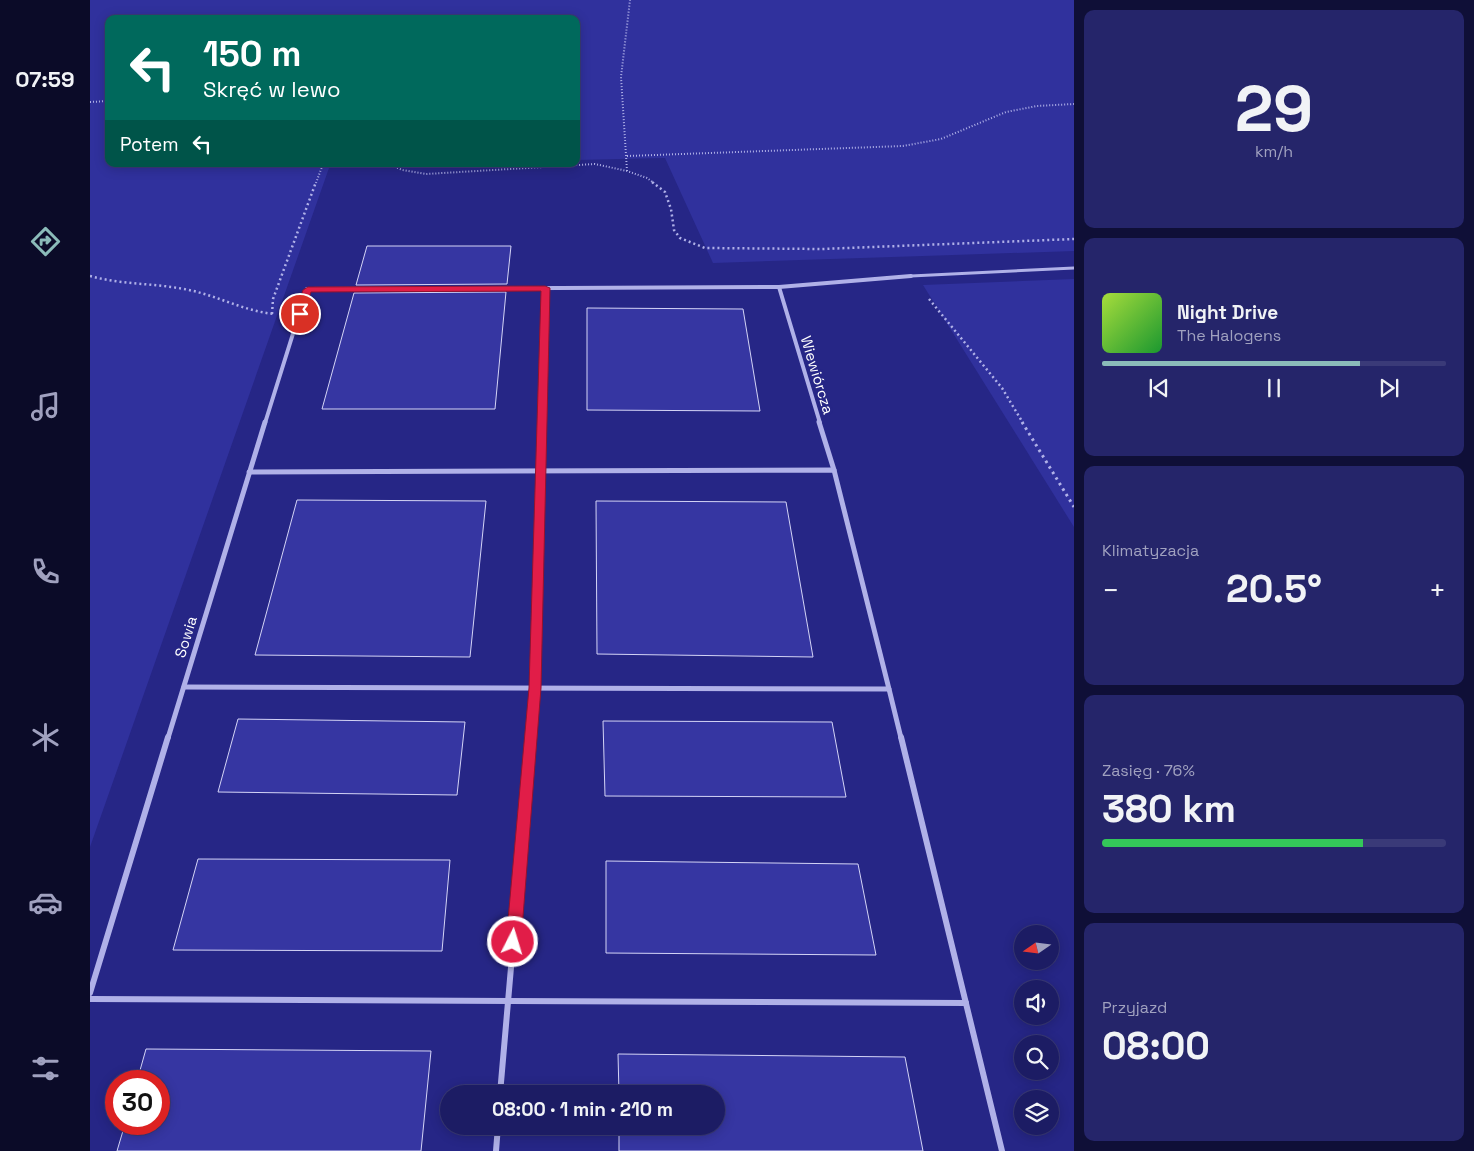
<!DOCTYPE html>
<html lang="pl">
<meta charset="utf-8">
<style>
body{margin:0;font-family:"Space Grotesk",sans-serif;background:#25256a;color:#f1f3f6;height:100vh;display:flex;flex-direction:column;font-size:19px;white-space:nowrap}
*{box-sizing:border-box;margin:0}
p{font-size:16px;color:#a0a1bf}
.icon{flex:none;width:28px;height:28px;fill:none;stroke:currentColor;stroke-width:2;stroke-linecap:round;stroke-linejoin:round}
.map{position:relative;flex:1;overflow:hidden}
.drawer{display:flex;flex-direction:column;gap:10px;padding:10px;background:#0f0f37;width:400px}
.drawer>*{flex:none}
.banner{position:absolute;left:15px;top:15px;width:475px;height:152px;border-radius:10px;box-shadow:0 2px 12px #0003,0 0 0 1px #3a3a78;background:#00695c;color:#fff;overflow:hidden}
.needle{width:32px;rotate:256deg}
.buttons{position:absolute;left:924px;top:925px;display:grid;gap:10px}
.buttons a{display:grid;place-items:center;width:45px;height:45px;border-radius:50%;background:#1c1c64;box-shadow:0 2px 12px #0003,0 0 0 1px #3a3a78;font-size:25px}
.speed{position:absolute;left:15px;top:1070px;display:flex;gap:10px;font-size:25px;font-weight:700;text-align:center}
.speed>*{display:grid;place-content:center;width:65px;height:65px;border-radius:50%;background:#1c1c64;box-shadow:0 2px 12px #0003,0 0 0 1px #3a3a78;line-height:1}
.speed .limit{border:8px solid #d22;background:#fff;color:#111}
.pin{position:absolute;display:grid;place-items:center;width:42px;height:42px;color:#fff;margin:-21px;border:2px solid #fff;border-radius:50%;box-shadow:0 1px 5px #0007}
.me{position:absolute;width:55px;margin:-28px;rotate:5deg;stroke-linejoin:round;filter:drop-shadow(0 0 4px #0008)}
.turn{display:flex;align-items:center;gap:18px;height:105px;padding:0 15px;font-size:22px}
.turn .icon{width:65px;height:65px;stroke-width:2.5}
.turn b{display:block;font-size:35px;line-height:42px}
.then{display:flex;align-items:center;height:48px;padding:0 15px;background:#0003;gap:10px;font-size:19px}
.big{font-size:38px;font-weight:800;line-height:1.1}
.drawer .card{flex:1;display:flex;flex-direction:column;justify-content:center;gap:8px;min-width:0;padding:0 18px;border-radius:10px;background:#25256a}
.drawer .dial{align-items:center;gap:0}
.dial b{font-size:65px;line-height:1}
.song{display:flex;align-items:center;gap:15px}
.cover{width:60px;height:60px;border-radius:8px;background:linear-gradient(135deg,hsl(80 70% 55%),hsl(130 70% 35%))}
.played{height:5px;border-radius:2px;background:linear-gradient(90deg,#8bbbb9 75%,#3a3a78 75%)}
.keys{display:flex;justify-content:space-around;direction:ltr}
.heat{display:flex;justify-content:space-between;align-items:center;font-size:28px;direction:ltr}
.charge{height:8px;border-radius:4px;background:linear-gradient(90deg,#34c759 76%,#3a3a78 0)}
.trip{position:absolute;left:350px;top:1085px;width:285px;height:50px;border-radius:25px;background:#1c1c64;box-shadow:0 2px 12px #0003,0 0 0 1px #3a3a78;font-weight:800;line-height:50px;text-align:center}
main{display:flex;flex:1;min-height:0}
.menu{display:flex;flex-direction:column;width:90px;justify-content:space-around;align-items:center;background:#0b0b28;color:#a0a1bf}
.menu .icon{width:35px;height:35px}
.menu .selected{color:#8bbbb9}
.menu b{font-size:22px;color:#f1f3f6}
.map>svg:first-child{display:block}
</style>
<main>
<nav class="menu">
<b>07:59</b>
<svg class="icon selected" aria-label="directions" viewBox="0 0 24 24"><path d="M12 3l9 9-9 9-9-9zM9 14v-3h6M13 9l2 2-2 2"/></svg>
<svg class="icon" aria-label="music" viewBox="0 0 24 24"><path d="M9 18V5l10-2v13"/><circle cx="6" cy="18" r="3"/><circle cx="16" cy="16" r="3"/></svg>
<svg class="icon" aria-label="phone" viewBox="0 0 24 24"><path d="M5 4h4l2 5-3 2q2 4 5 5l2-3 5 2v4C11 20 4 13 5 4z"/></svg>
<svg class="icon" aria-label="climate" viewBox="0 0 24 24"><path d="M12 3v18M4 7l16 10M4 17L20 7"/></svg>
<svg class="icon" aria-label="car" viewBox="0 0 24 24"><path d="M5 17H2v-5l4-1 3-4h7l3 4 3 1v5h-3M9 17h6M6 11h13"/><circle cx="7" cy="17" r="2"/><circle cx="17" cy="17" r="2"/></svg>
<svg class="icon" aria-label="filters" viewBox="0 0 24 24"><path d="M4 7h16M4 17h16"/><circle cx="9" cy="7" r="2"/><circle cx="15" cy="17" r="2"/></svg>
</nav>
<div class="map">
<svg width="984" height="1151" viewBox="0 0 984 1151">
<rect width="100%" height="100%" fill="#262686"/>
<g fill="#30319d">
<path d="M0 0H984V251L623 263 575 158 486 160V19H19V164H368L239 168 0 847Z"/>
<path d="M984 279V527L833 285Z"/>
</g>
<g fill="#3636a2" stroke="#d4d4f6">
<path d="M277 246H421L417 284 266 285Z"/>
<path d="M416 292 405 409H232L264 293Z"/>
<path d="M497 308 653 309 670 411 497 410Z"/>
<path d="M207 500 396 501 380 657 165 655Z"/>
<path d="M506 501 696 502 723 657 507 654Z"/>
<path d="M148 719 375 722 367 795 128 792Z"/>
<path d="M513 721 742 722 756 797 515 796Z"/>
<path d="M108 859 360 860 352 951 83 950Z"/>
<path d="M516 861 768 864 786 955 516 953Z"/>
<path d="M56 1049 341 1051 331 1151H27L35 1124H69V1081H47Z"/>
<path d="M528 1054 815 1057 833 1151H529V1126H626V1094H529Z"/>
</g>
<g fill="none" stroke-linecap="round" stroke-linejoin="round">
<g stroke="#b0b1e8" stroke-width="2" stroke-dasharray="1 2" stroke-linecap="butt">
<path d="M0 102 19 101"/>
<path d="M537 156 813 146 851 139 916 112 947 106 984 104"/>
<path d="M299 164 312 170 336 174 505 164 537 171 557 178 564 183"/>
<path d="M537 171 531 77 540 0"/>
<path d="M226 183 233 164"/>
</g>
<g stroke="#b0b1e8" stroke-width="2.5" stroke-dasharray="2 3" stroke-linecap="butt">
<path d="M562 182 575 192 581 209 584 230 590 238 615 248 732 249 984 239"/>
<path d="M0 276C33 285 66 283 99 290 128 296 154 311 184 314"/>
<path d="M839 299 912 388 933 423"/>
<path d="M182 314 183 299 226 182"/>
</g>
<path stroke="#b0b1e8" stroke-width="3" stroke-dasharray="2.5 4" stroke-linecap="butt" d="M932 422 984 507"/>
<path stroke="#b0b1e8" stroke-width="3" d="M821 276 984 268"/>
<g stroke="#b0b1e8" stroke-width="4">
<path d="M689 287 730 423"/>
<path d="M175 423 217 289 689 287 821 276"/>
<path d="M452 423 455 288"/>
</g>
<g stroke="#b0b1e8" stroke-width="5">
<path d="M729 422 744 470"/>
<path d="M94 687 799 689 744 470 159 472"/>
<path d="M799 689 811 738"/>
<path d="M78 738 175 422"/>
<path d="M441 738 445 688 452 422"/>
</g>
<g stroke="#b0b1e8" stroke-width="6">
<path d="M811 737 912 1151"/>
<path d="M0 993 78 737"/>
<path d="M0 999 876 1003"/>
<path d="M410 1094 441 737"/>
<path d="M406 1151 408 1126"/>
</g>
</g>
<path fill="#e11d48" stroke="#92132f" d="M455 286 460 288 451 688 431 942 429 947 423 949 418 947 416 942 439 688 451 291 221 292 213 316 210 317 205 314 213 290 218 287Z"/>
<g text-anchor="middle" stroke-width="5" stroke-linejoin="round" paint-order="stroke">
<g font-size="15" fill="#fff" stroke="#262686">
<text transform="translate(727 375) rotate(73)" y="5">Wiewiórcza</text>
<text transform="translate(96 637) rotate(-73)" y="5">Sowia</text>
</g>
</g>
</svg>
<div class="buttons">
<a><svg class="needle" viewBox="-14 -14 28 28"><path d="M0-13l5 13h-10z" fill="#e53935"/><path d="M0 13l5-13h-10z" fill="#a0a1bf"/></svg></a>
<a><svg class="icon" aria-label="sound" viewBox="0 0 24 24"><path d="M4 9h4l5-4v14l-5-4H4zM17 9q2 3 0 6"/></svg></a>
<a><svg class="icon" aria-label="search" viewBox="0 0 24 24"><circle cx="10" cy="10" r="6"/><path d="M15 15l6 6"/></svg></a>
<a><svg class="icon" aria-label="layers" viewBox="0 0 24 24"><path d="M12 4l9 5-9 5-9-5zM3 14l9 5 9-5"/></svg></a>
</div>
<div class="speed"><div class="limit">30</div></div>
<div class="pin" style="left:210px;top:314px;background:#d93025"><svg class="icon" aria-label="arrive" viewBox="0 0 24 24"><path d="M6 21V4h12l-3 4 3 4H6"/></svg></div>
<svg class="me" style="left:423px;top:942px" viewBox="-20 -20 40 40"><circle r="17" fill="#e11d48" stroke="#fff" stroke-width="3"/><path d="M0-11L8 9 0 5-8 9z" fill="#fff"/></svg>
<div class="trip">08:00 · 1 min · 210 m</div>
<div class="banner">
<div class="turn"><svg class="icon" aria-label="left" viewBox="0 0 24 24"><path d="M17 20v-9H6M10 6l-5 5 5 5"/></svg><div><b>150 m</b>Skręć w lewo</div></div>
<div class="then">Potem<svg class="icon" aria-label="left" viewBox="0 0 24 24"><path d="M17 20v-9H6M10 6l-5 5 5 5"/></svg></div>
</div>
</div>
<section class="drawer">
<div class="card dial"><b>29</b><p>km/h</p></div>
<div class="card">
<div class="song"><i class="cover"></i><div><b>Night Drive</b><p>The Halogens</p></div></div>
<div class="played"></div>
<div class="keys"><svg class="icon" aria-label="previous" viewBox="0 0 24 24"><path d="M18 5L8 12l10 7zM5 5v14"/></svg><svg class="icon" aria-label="pause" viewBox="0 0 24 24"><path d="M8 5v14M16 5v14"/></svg><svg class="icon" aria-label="next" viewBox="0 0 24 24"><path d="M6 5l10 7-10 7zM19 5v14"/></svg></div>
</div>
<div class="card"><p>Klimatyzacja</p>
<div class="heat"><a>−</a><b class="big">20.5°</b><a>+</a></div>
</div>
<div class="card"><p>Zasięg · 76%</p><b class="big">380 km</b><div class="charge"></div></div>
<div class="card"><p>Przyjazd</p><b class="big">08:00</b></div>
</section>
</main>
